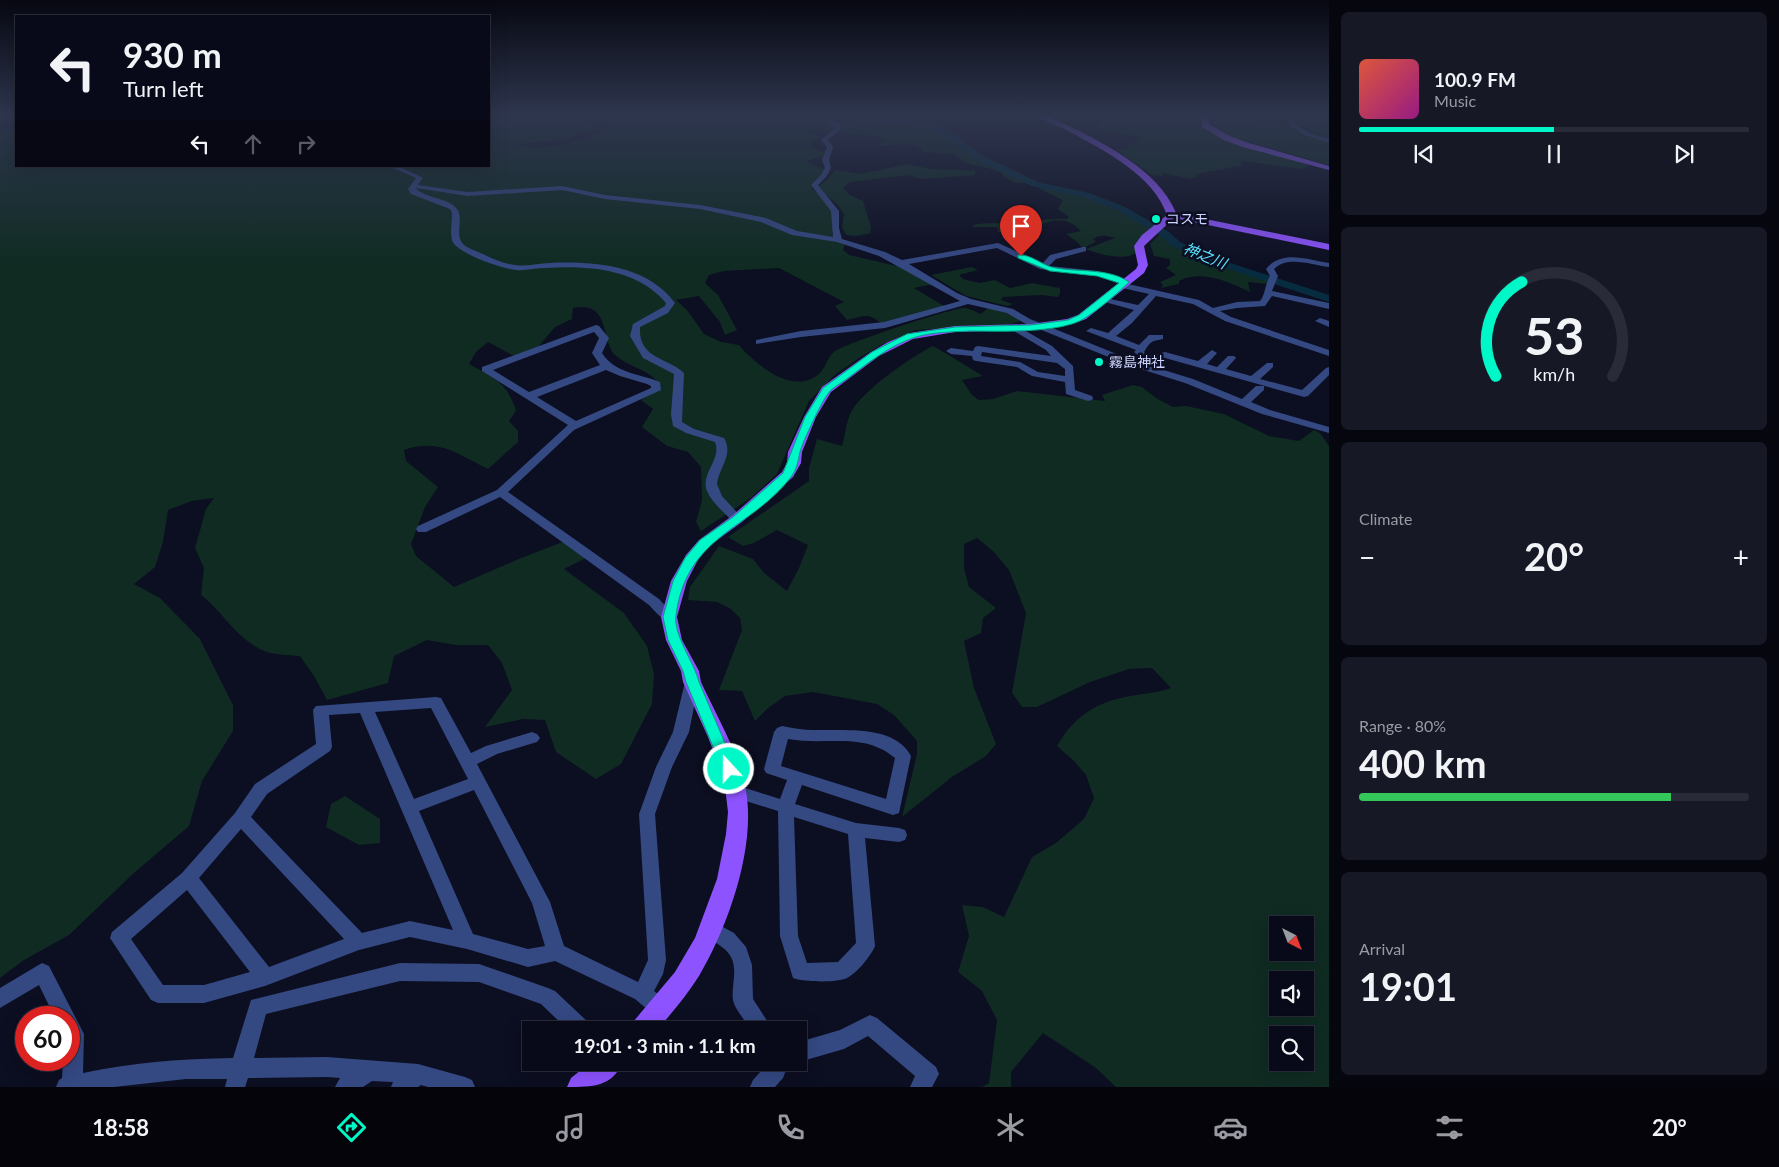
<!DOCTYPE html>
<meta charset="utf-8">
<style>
body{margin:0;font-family:Lato,"Noto Sans JP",sans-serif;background:#171826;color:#f1f3f6;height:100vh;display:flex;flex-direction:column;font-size:19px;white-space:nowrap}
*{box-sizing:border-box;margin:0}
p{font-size:16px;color:#999aa2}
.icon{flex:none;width:28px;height:28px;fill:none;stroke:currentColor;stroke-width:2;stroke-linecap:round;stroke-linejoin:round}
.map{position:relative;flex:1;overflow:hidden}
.drawer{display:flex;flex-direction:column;gap:12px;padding:12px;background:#05060e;width:450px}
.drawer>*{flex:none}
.banner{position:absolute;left:15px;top:15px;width:475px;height:152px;border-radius:0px;box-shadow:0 5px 20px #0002,0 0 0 1px #292b38;background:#090a19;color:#f1f3f6;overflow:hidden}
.needle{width:32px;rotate:138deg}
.fabs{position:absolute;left:1269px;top:916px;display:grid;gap:10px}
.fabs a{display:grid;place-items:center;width:45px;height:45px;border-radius:0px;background:#090a19;box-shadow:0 5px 20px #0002,0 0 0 1px #292b38;font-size:25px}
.speed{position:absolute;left:15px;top:1006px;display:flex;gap:10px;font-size:25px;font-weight:700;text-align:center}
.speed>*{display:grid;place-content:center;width:65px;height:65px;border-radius:50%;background:#090a19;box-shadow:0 5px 20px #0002,0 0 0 1px #292b38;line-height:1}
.speed .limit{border:8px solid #d22;background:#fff;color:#111}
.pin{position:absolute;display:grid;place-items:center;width:42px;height:42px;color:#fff;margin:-51px -21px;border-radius:50% 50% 50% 0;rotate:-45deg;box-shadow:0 0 5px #0007}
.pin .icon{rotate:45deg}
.me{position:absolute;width:55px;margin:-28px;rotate:339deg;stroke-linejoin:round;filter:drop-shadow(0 0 4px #0008)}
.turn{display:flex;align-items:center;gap:18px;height:105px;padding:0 25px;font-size:22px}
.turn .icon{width:65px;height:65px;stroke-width:2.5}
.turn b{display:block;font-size:35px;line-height:42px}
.lanes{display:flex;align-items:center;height:48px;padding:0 25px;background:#0003;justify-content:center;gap:25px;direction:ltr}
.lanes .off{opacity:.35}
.big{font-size:38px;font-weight:700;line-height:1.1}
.drawer .tile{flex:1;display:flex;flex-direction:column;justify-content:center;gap:8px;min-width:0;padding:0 18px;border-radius:8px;background:#171826}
.drawer .dial{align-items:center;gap:0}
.dial svg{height:130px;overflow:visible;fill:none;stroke:#292b38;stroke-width:7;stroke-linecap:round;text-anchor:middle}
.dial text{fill:#f1f3f6;stroke:none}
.song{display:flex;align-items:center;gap:15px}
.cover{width:60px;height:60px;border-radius:8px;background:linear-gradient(135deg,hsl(10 70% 55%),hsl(310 70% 35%))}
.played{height:5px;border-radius:2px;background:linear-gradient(90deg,#00f7c8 50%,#292b38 50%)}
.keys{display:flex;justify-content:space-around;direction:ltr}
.heat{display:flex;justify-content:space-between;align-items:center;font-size:28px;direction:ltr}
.charge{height:8px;border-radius:4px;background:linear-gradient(90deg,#34c759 80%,#292b38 0)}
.trip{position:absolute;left:522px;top:1021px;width:285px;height:50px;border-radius:0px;background:#090a19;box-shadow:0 5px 20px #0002,0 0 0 1px #292b38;font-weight:700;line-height:50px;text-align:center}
.dock{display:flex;height:80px;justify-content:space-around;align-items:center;background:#04040a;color:#999aa2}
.dock .icon{width:35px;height:35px}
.dock .active{color:#00f7c8}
.dock b{font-size:22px;color:#f1f3f6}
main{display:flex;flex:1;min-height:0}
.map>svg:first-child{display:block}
</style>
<main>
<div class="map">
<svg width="1329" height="1087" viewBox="0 0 1329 1087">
<rect width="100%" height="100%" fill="#0c0e21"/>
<g fill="#0f2b22" fill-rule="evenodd">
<path d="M489 115H588L589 120 593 125V130L568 139 520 144C535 154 594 140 607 127L606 115H674L702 120 728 118 731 115H821L839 123V131L824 133 825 129 806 130V132L817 135 819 138 811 142 810 144 814 149 831 154 806 161 830 172 823 180 812 186V189L831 203 837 220 832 234 845 243 843 250 849 255 901 267 934 284 914 288 944 306 883 325C867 311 865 317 847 320L835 306 844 302 779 268 724 271 709 275 705 283 718 295 737 330 725 335 720 322 699 296 676 300 687 310 704 334 721 342 739 345C756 365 793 396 819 374 826 368 827 357 834 352 840 345 955 307 964 308 969 308 976 312 981 314L991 306 1012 311 1024 320 1004 326 915 330 881 345 862 356 836 374 809 401 777 474 751 498 701 531 696 522 702 500 701 467 688 452 667 446 642 427 653 409 641 400 661 386C658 383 654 378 650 375 640 368 627 365 616 356 600 343 612 300 573 308L572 319 555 327 533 353 514 356 488 342 476 352 469 364C493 377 508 383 516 411L509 421 518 431V442L488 469C457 454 439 438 404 450L406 461 438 487 425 507 411 544 416 556 454 587 521 558 573 538 594 554 564 569 624 613 647 646 654 674 652 704 621 764 596 779 556 752 545 720 523 719 485 727 512 690 502 663 488 645H456L427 640 394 656 388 683 327 700 314 676 300 656C289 655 272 655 262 650 236 638 223 612 201 595L204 568 195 548 206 509 214 498 192 501 168 510 163 542 155 567 134 584 160 598 200 639 233 705V731L202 781 189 826 134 873 69 935 24 960 0 978V132L16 129V166H489Z"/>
<path d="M853 115 899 118 925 125 948 137 960 147 1011 174 1033 182 1016 183 1004 177 1002 173 988 168 966 163 954 154 922 152 923 149C900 139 904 145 881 146L880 144 885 142 884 139C870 133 857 136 842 132V122L862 119Z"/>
<path d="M1089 115H1202L1213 132 1310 163 1306 168 1300 169 1244 161 1239 163 1244 165 1196 174 1197 177 1191 179 1162 173 1163 176 1152 175 1117 150 1128 148V144L1139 142V138L1136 136 1096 130 1098 128 1096 123 1105 119Z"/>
<path d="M1251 115 1260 120 1289 127 1329 143V165L1230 136 1211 122V115Z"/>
<path d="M1295 115H1329V138L1295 122Z"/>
<path d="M908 164 930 169 975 171V175L922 179 908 175 850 182 843 188 850 195 863 201 871 227 870 233 856 236 846 235 842 227 844 214 839 206 818 188C823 181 831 179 834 170L861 174Z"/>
<path d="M1041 185 1084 192 1102 198 1153 229C1148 236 1143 247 1137 252 1125 262 1098 254 1086 249L1115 238C1107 236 1101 234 1093 239L1096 242 1083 248 1076 241 1066 234 1081 231C1062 210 1044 225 1022 230 1015 232 1006 232 998 232L997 227H973V225C986 222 999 224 1013 223 1032 222 1049 218 1068 219V216L1058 209 1063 200 1040 189 1039 186Z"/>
<path d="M1161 233 1175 245 1203 259 1271 281 1268 284 1248 282 1250 292C1229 282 1202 269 1179 281V284L1161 288 1163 285 1160 282 1176 275 1166 268 1170 265V259L1154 256 1150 244Z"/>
<path d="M972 267 978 270 959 275 963 279 979 283 995 280 1010 288 1032 283 1060 288V293L1058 297 1042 295 1003 297 1001 300 1013 304 1007 306 966 296 931 275Z"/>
<path d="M933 346C951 356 966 366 983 376L962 380 972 395 979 400 993 399 1017 391 1105 401 1102 395 1133 385 1142 387 1156 398 1173 407 1186 406 1224 414 1269 436 1299 441 1314 430 1320 433 1329 446V1087H1116L1096 1068 1043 1033 1011 1072V1087H982L989 1083 997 1020 982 991 958 972 969 936 962 905 983 907 1004 917 1032 857 1056 843 1084 819 1094 798 1086 775 1074 761 1057 746C1076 713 1099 701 1136 695 1148 693 1161 692 1171 688L1152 668 1129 669 1090 682 1037 707H1022L1012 693 1026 613 1009 570 994 552 977 538 964 544V568L969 587 996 608 983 618 981 633 964 641 974 688 996 744 986 756 952 777 902 817 917 754V741L894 715 877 704 813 692 785 696 768 708 755 721 742 691 719 690 742 630 740 618 731 609 717 602 688 600 690 587 719 546 753 559 764 573 787 591 799 568 808 545 777 530 754 543 743 546 728 537 809 481V468L817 439 842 446C845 436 846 422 851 412 863 390 911 357 933 346ZM1278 925H1305V952H1278ZM1278 980H1305V1008H1278ZM1278 1035H1305V1062H1278Z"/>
<path d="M345 796 380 819V843L359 845 326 827 331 804Z"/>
</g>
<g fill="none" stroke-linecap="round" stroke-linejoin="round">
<path fill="#072b3f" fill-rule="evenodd" d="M863 115C896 115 930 119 959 137 962 139 963 143 967 145 972 148 976 148 979 154L1038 182 1089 193 1123 206 1169 232 1180 242 1212 257 1329 295V302L1204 261 1172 246 1161 236 1117 210 1083 197 1032 186 972 158 969 152 959 148 955 142 924 126 895 121H877Z"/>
<g fill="#344882" fill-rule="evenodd">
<path d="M0 115 6 116 7 117 0 119Z"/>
<path d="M815 115C824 115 838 119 842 128L828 140 833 147 829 160 831 168 826 177 818 185 839 211V228L842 239 885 252 902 260 998 243 1043 263 1050 255 1083 247H1086V251L1056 259 1049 266 1098 271 1128 280V284L1199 300 1213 308 1237 302 1260 301C1265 296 1265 284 1270 276L1266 269C1282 249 1308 260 1329 263V267C1312 265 1288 255 1274 269L1278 276 1272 291 1329 303V309L1272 296 1265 306 1237 308 1220 311 1231 317 1329 350V356L1225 321 1193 304 1156 296 1132 323 1116 336 1139 345 1149 335H1163V339C1150 342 1152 340 1144 352L1148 356 1165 352 1198 361 1212 350 1217 353 1207 364 1217 367 1228 356H1234L1236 358 1226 369 1251 376 1267 363H1273V367L1260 379 1302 390 1326 368 1329 367V375L1308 396 1304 397 1165 358 1144 364 1193 379 1242 399 1256 386H1264V390L1251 402 1270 410 1329 427V433L1262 414 1185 383 1131 366 1024 323 1007 313 968 304 885 328 801 337 756 344V340L801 331 884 322 960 301 879 256 837 242 792 235 761 222 700 209 605 199 562 190 468 196 416 188C425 199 447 197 456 208 465 217 454 235 463 244 468 249 477 251 483 254 493 259 504 264 515 265 527 267 538 263 550 263 594 261 647 265 675 303L668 313 640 327C638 359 667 357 684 373L682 422 694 429 724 438C734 455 719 467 717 484L722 496 743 519 741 522H733C724 512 712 503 707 491 700 473 722 460 715 442L686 433 673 426 671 414 674 374 643 358 630 336 633 324 665 306 666 303C638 269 588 265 546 268 536 268 526 271 516 270 503 269 455 253 452 240 450 232 452 221 452 213L450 209 411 194 408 189 416 178 389 166H397L422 177 423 178 418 185 468 192 562 186 605 195 700 205 766 218 797 231 833 237 831 211 811 185 821 175 825 168 822 160 827 147 821 140 836 128ZM997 248 1040 269 1097 276 1119 283 1117 285 1118 287 1149 294 1138 305 1101 297V301L1134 310 1108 333 1091 328 1086 331 1136 350 1134 352 1141 358 1134 361 1030 319 1013 309 971 299 957 293 909 264Z"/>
<path d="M1287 115H1293L1295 124 1311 134 1329 139V143L1307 136 1290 126Z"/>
<path d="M1320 318 1329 321V327L1315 321Z"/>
<path d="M596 325 599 326 609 338 602 353C616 374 638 373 660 382L661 390 574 430 508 492 659 599 676 617 674 620C663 623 656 612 649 605L500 497 426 532H418L416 529 418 526 497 490 568 425 482 371V367ZM594 332 599 338 592 353 600 365 529 392 493 370ZM606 370 620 376 647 384 651 386V388L576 421 537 397Z"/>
<path d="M1015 325 1052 346 1073 366 1075 390 1092 396 1093 398 1092 400 1088 401 1066 394 1065 382 1032 376 1017 367 976 361 973 360 972 356 951 354 946 351 951 348 973 351 975 347 978 346 1051 356 1046 350 1012 330V326ZM982 352 1057 363 1065 369V376L1038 372 1020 362 981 356Z"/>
<path d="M692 677 697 678 699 682 689 732 672 767 655 814 666 960 663 974 654 991 668 1001 671 1008 668 1015 661 1017 654 1015 635 999 555 961 528 967 467 949 410 937 359 950 265 986 204 1003H158L151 1000 110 938 112 932 182 873 235 813 255 784 316 744 313 710 316 706 436 697 441 698 471 753 486 746 532 732 537 734 540 738 537 742 497 754 477 764 550 902 564 946 638 982 648 960 639 814 656 767 673 732 685 682 687 678ZM431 708 468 779 414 799 375 712ZM360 713 453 930 410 921 362 933 251 817 267 794 330 751 332 747 329 715ZM474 790 532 903 545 946 528 949 473 934 419 811ZM241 829 344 939 269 967 199 878ZM187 890 250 972 204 985H163L131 939Z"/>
<path d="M782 726C792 728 803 730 813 730 843 731 894 724 911 756L899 813 893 815 802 785 795 804 856 823 899 828 905 830 907 835 905 840 899 842 865 838 875 946C871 956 857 973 847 978 838 983 803 982 793 978L780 936 778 811 730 796 728 791 730 786 736 785 780 799 787 780 766 773 764 769 774 732 777 728ZM788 739C827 746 863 731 895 758L886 799 781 766ZM794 817 848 834 856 943 838 962 807 963 798 936Z"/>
<path d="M710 920 734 933 746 947 752 965 753 999 773 1030H751C746 1021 735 1010 733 1000 731 987 738 970 731 957 724 944 707 941 701 928L703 922Z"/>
<path d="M42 963 49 966 84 1034 83 1073C135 1062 180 1059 233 1058L251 1000 400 963 479 964 548 988 555 991 589 1023 592 1030H568L541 1004 479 982 400 981 266 1014 254 1058 327 1057 418 1064 465 1077 472 1080 475 1087H428L421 1085 418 1087H391L393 1082 372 1081 363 1087H335L340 1078 327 1077 248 1078 245 1087H225L227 1079H186L114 1087H56L59 1080 62 1078 63 1060H69V1018H55L39 985 0 1008V988Z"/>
<path d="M870 1015 877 1018 936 1067 939 1074 932 1087H910L915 1076 868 1036 844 1049 799 1062V1042L840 1030Z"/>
<path d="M769 1062H789L783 1078 775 1087H750L753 1080Z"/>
</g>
<g fill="#8d53ff" fill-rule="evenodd">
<path d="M1036 115H1046L1056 120C1097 139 1159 169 1176 213L1329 244V250L1174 218 1144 246 1148 265 1144 273 1086 319 1073 324 1031 330 955 332 913 339 879 356 831 392 816 417 802 452 801 463 793 477 742 522 709 546 698 560 687 581 677 617 682 640 699 671 701 682C717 717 739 753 746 791 756 848 728 927 699 976 687 995 672 1013 657 1030H629L633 1022 675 972 695 938 717 879 726 834 728 812 724 779 708 737 683 682 681 671 666 640 661 617 671 581 686 555 699 540 732 516 782 472 787 463 788 452 804 417 822 387 871 352 888 342 910 333 955 326 1031 324 1067 319 1078 315 1136 269 1138 265 1134 246 1142 235 1167 215C1153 175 1105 151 1070 132 1059 126 1045 122 1036 115Z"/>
<path d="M1201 115H1209V124L1230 136 1249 143 1329 166V170L1243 147 1224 140 1202 127Z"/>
<path d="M591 1062H623C612 1087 592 1087 567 1087L571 1078Z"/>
</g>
</g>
<linearGradient id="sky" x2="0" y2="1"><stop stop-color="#070812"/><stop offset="0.43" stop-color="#2e364e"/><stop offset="1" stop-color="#2e364e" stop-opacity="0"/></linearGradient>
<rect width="1329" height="267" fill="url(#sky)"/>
<path fill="#00f7c8" stroke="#00a182" d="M1018 255C1030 254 1041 264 1051 267 1076 273 1107 267 1129 282 1118 293 1098 310 1085 318 1060 334 999 331 969 331 951 332 930 332 913 338 889 346 868 363 848 378 843 382 835 386 830 391 824 398 819 409 815 417 810 428 803 441 800 452 798 461 797 469 791 477 749 531 687 534 676 615 673 635 694 662 699 682L736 769 734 773 729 774 724 773 686 682 683 671 668 640 663 617 673 581 685 558 700 540 733 517 783 473 805 417 823 388 872 352 907 334 955 327 1031 325 1068 320 1079 315 1119 283 1097 276 1050 271 1018 258Z"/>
<g fill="#00f7c8" stroke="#0c0e21" stroke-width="2">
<circle cx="1156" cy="219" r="5"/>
<circle cx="1099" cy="362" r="5"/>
</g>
<g text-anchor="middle" stroke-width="5" stroke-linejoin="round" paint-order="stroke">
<g font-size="14" fill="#ccd4ff" stroke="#0c0e21" text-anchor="start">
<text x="1166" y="224">コスモ</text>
<text x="1109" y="367">霧島神社</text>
</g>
<g font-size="15" font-style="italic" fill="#5ae2ff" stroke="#0c0e21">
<text transform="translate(1205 256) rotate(22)" y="5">神之川</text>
</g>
</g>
</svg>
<div class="fabs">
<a><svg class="needle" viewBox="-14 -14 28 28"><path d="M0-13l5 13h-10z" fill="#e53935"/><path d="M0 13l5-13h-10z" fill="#999aa2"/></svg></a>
<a><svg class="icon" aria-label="sound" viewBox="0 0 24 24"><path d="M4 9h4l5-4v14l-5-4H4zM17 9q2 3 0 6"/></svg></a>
<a><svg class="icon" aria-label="search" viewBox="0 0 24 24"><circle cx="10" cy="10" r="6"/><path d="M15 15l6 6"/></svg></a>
</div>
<div class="speed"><div class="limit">60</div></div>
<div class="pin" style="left:1021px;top:256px;background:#d93025"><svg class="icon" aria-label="arrive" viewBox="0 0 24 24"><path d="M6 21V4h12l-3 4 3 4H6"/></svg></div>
<svg class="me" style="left:729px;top:769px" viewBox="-20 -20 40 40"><circle r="17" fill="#00f7c8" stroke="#fff" stroke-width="3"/><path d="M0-11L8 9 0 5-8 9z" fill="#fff"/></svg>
<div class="trip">19:01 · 3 min · 1.1 km</div>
<div class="banner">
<div class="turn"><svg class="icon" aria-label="left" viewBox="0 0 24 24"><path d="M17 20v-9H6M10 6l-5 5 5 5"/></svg><div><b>930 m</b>Turn left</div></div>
<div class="lanes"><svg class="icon" aria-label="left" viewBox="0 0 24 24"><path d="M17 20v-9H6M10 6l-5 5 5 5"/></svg><svg class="icon off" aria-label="ahead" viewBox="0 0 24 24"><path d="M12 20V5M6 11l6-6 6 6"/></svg><svg class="icon off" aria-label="right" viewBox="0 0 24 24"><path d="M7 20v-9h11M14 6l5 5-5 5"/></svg></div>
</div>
</div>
<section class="drawer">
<div class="tile">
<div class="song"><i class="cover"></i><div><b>100.9 FM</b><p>Music</p></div></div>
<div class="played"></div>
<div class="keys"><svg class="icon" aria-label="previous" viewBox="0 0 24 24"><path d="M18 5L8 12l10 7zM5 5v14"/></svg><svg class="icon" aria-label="pause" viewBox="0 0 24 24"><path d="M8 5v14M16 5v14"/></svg><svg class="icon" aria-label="next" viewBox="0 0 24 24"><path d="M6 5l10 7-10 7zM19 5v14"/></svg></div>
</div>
<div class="tile dial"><svg viewBox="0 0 100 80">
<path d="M14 69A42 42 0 1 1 86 69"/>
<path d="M14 69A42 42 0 0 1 30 11" stroke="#00f7c8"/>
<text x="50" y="56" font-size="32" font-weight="700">53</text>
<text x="50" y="72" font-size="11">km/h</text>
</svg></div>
<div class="tile"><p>Climate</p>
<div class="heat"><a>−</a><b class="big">20°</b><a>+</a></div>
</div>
<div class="tile"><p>Range · 80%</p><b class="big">400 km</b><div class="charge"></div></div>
<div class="tile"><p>Arrival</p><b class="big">19:01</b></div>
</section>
</main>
<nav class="dock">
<b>18:58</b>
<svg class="icon active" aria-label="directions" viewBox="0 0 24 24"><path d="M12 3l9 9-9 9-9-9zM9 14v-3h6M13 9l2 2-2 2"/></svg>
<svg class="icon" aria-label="music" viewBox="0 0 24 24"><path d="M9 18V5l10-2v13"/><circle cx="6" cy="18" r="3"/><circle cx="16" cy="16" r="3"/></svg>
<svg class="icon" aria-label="phone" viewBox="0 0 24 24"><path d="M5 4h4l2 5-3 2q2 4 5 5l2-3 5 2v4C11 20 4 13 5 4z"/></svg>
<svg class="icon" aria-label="climate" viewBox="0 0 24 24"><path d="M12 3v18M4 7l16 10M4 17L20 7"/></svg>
<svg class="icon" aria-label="car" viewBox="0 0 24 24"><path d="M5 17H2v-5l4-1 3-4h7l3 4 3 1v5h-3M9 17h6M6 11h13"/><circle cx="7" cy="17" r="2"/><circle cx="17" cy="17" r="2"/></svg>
<svg class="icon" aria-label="filters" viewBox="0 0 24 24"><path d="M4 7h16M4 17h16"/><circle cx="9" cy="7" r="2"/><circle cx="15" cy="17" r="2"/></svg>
<b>20°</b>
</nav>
